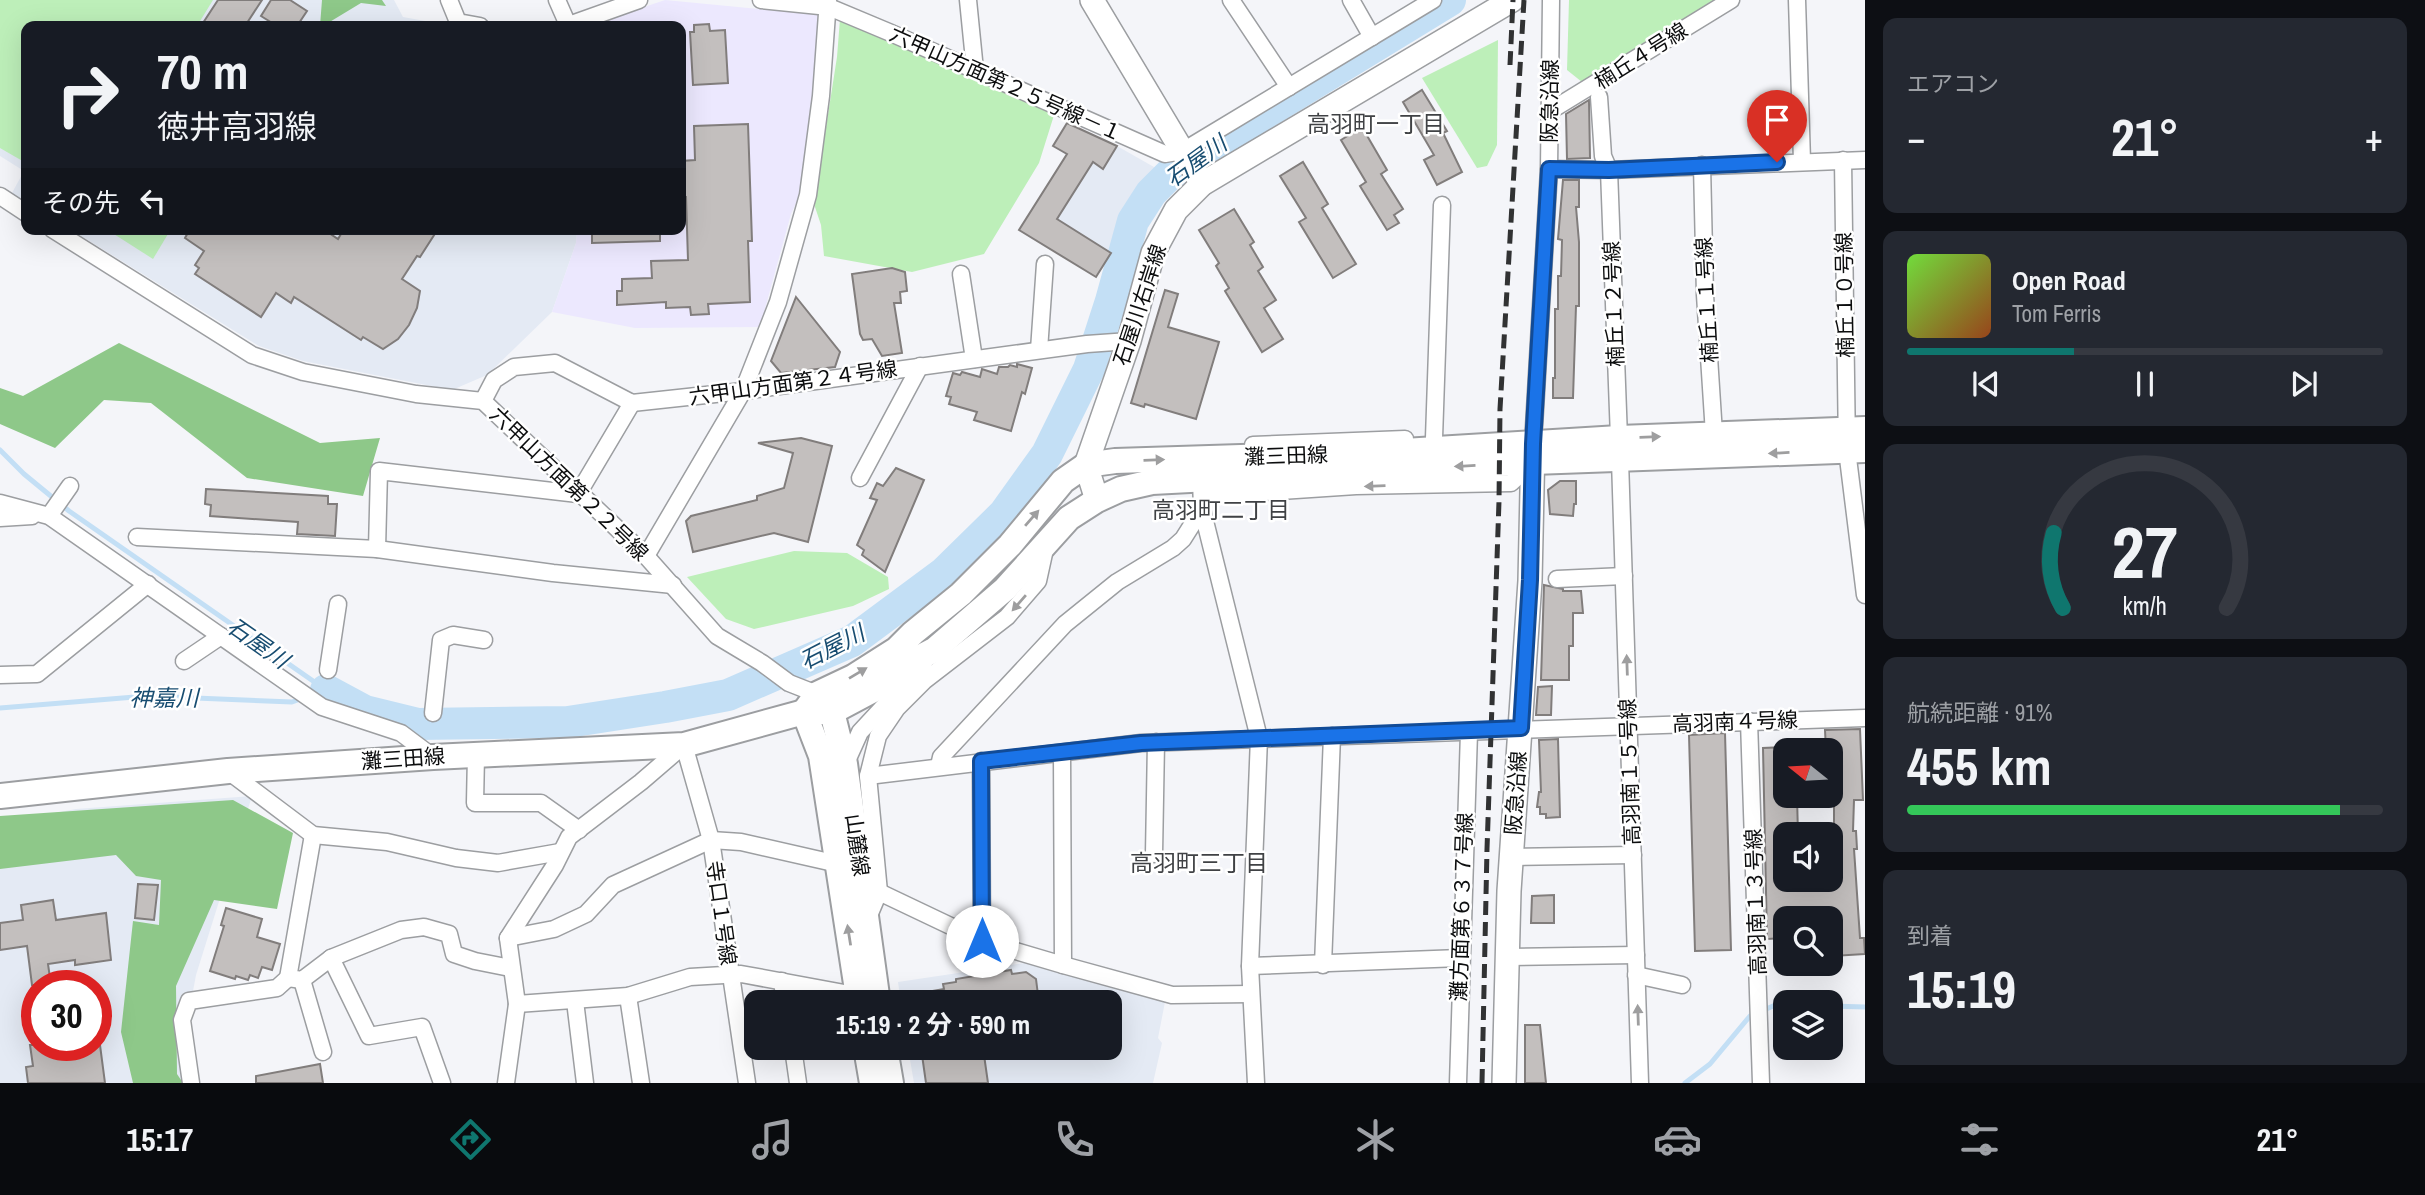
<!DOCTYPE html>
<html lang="ja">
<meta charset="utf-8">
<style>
body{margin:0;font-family:"Archivo Narrow","Noto Sans JP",sans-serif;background:#242831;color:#f1f3f6;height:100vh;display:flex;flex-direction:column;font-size:26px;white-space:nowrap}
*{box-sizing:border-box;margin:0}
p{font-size:23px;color:#9ea1a6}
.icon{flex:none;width:38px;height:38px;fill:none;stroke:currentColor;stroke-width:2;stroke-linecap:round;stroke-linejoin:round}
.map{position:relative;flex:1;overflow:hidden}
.sheet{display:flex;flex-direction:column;gap:18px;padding:18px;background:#0d0f14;width:560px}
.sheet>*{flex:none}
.guide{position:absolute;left:21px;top:21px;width:665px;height:214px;border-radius:14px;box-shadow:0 7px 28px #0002;background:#171b24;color:#f1f3f6;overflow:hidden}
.needle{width:46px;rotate:288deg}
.fabs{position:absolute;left:1773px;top:738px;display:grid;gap:14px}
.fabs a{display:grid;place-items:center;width:70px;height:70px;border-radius:14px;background:#171b24;box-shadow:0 7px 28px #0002;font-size:35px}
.speed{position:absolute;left:21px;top:970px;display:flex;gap:14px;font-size:35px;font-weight:700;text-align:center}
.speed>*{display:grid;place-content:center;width:91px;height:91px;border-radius:50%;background:#171b24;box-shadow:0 7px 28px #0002;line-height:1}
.speed .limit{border:10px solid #d22;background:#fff;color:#111}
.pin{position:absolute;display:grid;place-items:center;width:60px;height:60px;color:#fff;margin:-72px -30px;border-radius:50% 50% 50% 0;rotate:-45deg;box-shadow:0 0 7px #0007}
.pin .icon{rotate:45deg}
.me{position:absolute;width:77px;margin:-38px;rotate:0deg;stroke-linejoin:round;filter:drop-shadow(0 0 5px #0008)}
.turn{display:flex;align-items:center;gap:24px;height:147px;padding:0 21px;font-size:32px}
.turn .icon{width:91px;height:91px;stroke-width:2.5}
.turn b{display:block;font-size:49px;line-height:60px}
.then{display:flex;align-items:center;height:66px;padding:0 21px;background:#0003;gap:14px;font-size:26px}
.big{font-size:52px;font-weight:700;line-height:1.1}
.sheet .tile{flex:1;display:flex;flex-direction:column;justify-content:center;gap:10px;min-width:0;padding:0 24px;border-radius:14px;background:#242831}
.sheet .dial{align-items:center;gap:0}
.dial svg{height:182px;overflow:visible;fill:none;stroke:#363941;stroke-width:7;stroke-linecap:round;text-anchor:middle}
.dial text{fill:#f1f3f6;stroke:none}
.song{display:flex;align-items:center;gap:21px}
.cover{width:84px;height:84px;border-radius:10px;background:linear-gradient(135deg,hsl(100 70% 55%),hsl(20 70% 35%))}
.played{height:7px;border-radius:4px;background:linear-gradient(90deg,#0f766e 35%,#363941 35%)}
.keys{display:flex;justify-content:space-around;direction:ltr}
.heat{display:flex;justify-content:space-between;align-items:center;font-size:38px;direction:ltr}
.charge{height:10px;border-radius:5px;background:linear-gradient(90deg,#34c759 91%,#363941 0)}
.trip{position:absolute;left:744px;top:990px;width:378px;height:70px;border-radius:14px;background:#171b24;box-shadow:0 7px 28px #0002;font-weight:700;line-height:70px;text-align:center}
.tabs{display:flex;height:112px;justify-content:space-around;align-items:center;background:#090b0e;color:#9ea1a6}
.tabs .icon{width:49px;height:49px}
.tabs .on{color:#0f766e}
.tabs b{font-size:32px;color:#f1f3f6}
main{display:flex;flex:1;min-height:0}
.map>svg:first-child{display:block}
</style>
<main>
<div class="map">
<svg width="1865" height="1083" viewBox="0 0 1865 1083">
<rect width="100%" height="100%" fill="#f4f5f9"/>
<g fill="#e4eaf4" fill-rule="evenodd">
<path d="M0 0H394L403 17 453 26H26V202L12 193 24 171 0 156Z"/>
<path d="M1067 123 1117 146 1161 171 1137 195 1126 212 1114 252 1111 253 1096 277 1019 230 1066 155 1053 146Z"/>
<path d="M70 229H577L576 243 552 312 487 375 452 390 303 361 259 346Z"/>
<path d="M252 796 196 975 188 1018 197 1083H0V823L76 809ZM37 985H96V1045H37Z"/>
<path d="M1024 963 1165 1002 1158 1038 1162 1043 1153 1083H914L908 1048H1110V1003H901L898 982Z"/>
</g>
<path fill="#ece8fe" d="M665 0 822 15 804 186 791 214 760 327 635 328 552 312 576 243 577 229H681V26H588Z"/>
<g fill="#bdefb9">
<path d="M0 0H213L197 26H26V163L0 148Z"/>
<path d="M1569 0H1714L1582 82 1567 70Z"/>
<path d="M840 19 1055 112 1039 163 984 254 912 272 824 256 821 225 814 204 837 57Z"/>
<path d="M1498 40 1497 145 1487 166 1477 168 1422 78Z"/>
<path d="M106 229H171L153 259Z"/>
<path d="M794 551 847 553 888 577 889 589 853 606 754 629 726 619 687 577Z"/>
</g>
<g fill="#8ec889">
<path d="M322 0H382L386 6 361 3 323 26H320Z"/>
<path d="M119 343 320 443 380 438 363 496 247 478 151 403 104 400 55 448 0 424V388L23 396Z"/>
<path d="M233 800 293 833 277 909 214 900 176 986 177 1074 183 1083H133L121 1032 133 921 159 925 161 880 136 876 116 855 0 869V816Z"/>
</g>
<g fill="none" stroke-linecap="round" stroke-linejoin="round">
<g stroke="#c3dff5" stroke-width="5">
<path d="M0 450 24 474 69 511 326 690"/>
<path d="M0 708 147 696 292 702 326 690"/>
<path d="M1830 1006 1865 1007"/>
<path d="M1685 1083 1710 1064 1750 1016 1780 1003H1785"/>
</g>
<path stroke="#c3dff5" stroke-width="32" d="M326 690 365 711 418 724 568 722 665 707 728 695 852 641 945 572 1004 514 1047 454 1089 369 1111 301 1133 221 1151 193 1170 174 1205 150 1450 0"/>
</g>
<g fill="#c3bfbe" stroke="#817d7c" stroke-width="2">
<path d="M218 0H262L245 26H201Z"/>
<path d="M271 0H290L307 11 297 26H277L261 16Z"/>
<path d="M709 24 710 31 725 30 728 83 693 85 690 32H694V25Z"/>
<path d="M1422 90 1447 131 1443 133 1462 172 1437 185 1424 160 1434 155 1403 102Z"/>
<path d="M1589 100 1590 158 1567 159 1566 114Z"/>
<path d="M1067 123 1117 146 1103 169 1093 162 1057 219 1111 253 1096 277 1019 230 1067 154 1053 146Z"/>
<path d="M748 124 752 241H748L750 302 708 304 709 314 691 315 690 307 666 308V302L617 305V291H622V279L652 278 651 261 688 260 686 197H681V161L695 160 694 126Z"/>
<path d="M1362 127 1387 170 1381 174 1403 209 1394 215 1399 223 1387 230 1360 186 1366 182 1341 140Z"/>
<path d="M1303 162 1328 204 1322 208 1356 264 1333 278 1299 222 1306 218 1280 176Z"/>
<path d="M1563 180H1579V207H1576L1579 242V306H1576L1573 398H1553V378H1555V309H1558V276H1561L1562 240 1558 239Z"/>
<path d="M1234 209 1254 242 1250 245 1263 267 1258 271 1276 300 1264 308 1283 339 1262 352 1225 291 1229 288 1216 266 1219 263 1199 230Z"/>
<path d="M190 229H323L338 239 344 229H438L420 257 417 256 402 279 420 291 417 308 409 325 398 339 383 349 363 337 361 340 294 297 291 303 276 293 261 317 195 274 199 268 195 265 204 251 185 238Z"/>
<path d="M592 229H660V241L592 243Z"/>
<path d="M892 268 905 272 907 291 900 292 901 303H894L902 353 882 356 872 339 863 340 860 334 852 274Z"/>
<path d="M1165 290 1178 294 1168 327 1219 342 1196 419 1145 404 1144 407 1131 403Z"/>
<path d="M796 297 840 352 835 367 781 373 771 361Z"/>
<path d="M1017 364 1032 368 1025 394 1022 392 1011 431 974 420 977 412 949 404 951 397 946 396 953 373 960 375 962 372 980 377 982 369 997 374 999 367H1008L1010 365 1017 367Z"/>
<path d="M801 438 832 446 808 542 774 533 693 552 686 521 691 516 757 500V496L784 488 793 453 758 443Z"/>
<path d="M896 468 924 480 885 572 862 555 864 550 857 545 877 500 870 498 877 483 883 486Z"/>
<path d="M1560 481H1576V504H1574L1573 516 1550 514 1548 490Z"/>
<path d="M206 489 328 496V504H337L335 536 297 534 298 522 210 516 211 505 205 504Z"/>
<path d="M1544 585 1563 589V591H1581L1583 613H1573V646H1569V680H1541Z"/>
<path d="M1552 686 1551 715H1536L1538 687Z"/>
<path d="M1860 729 1863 800H1854L1853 831H1856L1857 849H1854L1860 938H1864L1865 954 1833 956 1831 919H1785V938L1767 939 1763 748 1785 747V796H1797L1798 835H1785V880H1830V864H1834V801H1830V751H1826L1825 730Z"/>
<path d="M1725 733 1731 950 1695 951 1689 735Z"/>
<path d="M1558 739 1560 817 1546 818V814H1540V807H1537L1539 792H1541L1539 740Z"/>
<path d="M138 884 158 885 154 920 135 918Z"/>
<path d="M1554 895V923H1531L1532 896Z"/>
<path d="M53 900 56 920 106 913 111 960 75 965V960L48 964 51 985H32L27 946 0 950V923L23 920 21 905Z"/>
<path d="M226 908 262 919 257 937 280 944 272 970 262 967 258 978 250 975 248 980 236 976 235 979 210 971 224 926 221 925Z"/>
<path d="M1011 970 1012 974 1026 972 1036 979 1039 1003H910L909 995 944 989 943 984 956 982V979Z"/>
<path d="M1525 1025H1540L1546 1083H1525Z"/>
<path d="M30 1045H100L105 1083H28L26 1067 33 1066Z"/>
<path d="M921 1048H976L977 1056 984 1055 988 1083H926Z"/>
<path d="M320 1064 323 1083H256V1076Z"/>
</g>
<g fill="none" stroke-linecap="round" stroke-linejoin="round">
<defs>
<g id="street">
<path d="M449 0 458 22 480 26"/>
<path d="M557 0 568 25"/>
<path d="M761 0 829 7 891 33 1165 154 1183 151 1433 0"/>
<path d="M968 0 975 70"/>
<path d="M1231 0 1289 87"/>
<path d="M1351 0 1372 37"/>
<path d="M1797 0 1802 161"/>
<path d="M566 26 639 0"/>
<path d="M1599 97 1603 156 1609 170 1619 438"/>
<path d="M1550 111 1731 0"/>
<path d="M1843 160 1847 450 1865 595"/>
<path d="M1702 165 1705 295 1714 434"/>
<path d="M1549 169 1609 170 1865 160"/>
<path d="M0 196 26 213"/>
<path d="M52 229 252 355 303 372 416 394 483 401 646 556 717 636 762 663 789 683 817 694"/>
<path d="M961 274 974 359"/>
<path d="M1039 350 1045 264"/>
<path d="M483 401 494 380 514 367 555 363 632 403 743 391 1087 344 1129 341"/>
<path d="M1434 438 1442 205"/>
<path d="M1533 444 1549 169 1551 0"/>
<path d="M1253 445 1405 439"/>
<path d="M1620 460 1640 1083"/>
<path d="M860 478 920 366"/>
<path d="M1203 496 1356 486 1511 483 1533 462"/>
<path d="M0 503 49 516 322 707 401 733 433 757"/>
<path d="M1202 509 1259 738 1250 966 1256 1083"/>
<path d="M49 516 70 486"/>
<path d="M0 518 32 516"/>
<path d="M137 537 377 549 553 573 673 585"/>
<path d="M377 549 379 471 578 494 632 403"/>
<path d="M646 556 743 391 778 302 808 195 821 96 828 0"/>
<path d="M1557 579 1624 576"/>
<path d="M184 661 221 636"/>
<path d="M328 670 338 604"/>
<path d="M0 675 37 674 148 584"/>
<path d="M433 713 441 640 453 635 484 640"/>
<path d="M1749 721 1761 1083"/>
<path d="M1062 753 1063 965"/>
<path d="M476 755 475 803H541L579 830"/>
<path d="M981 761 982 941"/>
<path d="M846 763 860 732 924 663"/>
<path d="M939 766 941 757 1065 624 1117 582 1173 548 1183 539 1202 509 1201 479"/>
<path d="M228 771 313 835 387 842 456 858 498 863 560 852"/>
<path d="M868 776 1141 743 1865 718"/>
<path d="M313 835 288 978 302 980 331 958 401 930 424 927 449 934 454 954 475 961 510 968"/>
<path d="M1154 854 1156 742"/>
<path d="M1512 857 1633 855"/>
<path d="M879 892 982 941 1063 965 1172 995 1250 994"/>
<path d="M868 918 879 892 868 776 878 736 897 708 924 681 1007 617 1038 581 1045 549"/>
<path d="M508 938 554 929 586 914 613 885 711 840 741 842 838 864"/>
<path d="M1507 957 1636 955"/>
<path d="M331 958 369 1036 422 1027 442 1083"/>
<path d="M1323 965 1332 736"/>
<path d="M1250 966 1460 958"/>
<path d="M1636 975 1682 985"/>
<path d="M302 980 323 1052"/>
<path d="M782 981 785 1003"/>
<path d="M628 996 641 1083"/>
<path d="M575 1001 585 1083"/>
<path d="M517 1004 628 996 690 977 741 974 866 997"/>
<path d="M793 1048 798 1083"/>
<path d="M191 1083 182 1020 189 1001 277 988 288 978"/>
<path d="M506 1083 517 1004 508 938 555 865 569 837 641 782 684 745 711 840 747 1083"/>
<path d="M1458 1083 1469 732"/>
</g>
<g id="secondary">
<path d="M1092 0 1202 184"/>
<path d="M1097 500 1086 465 1129 341 1153 253 1176 210 1202 184 1512 0"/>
<path d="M1504 1083 1509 891 1530 581 1533 444"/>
</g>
<g id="primary">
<path d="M822 700 832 712 845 764 878 1003"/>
<path d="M804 712 817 694 853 677 897 649 913 633 961 594 1010 545 1063 481 1086 465 1115 461 1371 453 1619 438 1865 429"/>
<path d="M804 712 821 756 859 1003"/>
<path d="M0 796 228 771 433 757 684 745 804 712H832L879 687 913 661 934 650 1005 589 1069 518 1097 500 1121 489 1152 482 1533 462 1865 450"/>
<path d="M866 1048 872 1083"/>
<path d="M885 1048 891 1083"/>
</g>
</defs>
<use href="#street" stroke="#9c9ea1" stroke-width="19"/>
<use href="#secondary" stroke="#9c9ea1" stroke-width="26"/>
<use href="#primary" stroke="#9c9ea1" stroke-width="28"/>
<use href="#street" stroke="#fff" stroke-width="16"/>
<use href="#secondary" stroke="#fff" stroke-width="23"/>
<use href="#primary" stroke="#fff" stroke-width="24"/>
<g stroke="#313233" stroke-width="5" stroke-dasharray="14 7" stroke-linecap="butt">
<path d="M1510 65 1513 0"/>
<path d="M1482 1083 1487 849 1499 501 1500 409 1524 0"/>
</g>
</g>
<defs><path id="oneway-solid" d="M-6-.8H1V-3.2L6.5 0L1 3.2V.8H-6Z" transform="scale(1.75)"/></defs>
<g fill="#9e9e9f">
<use href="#oneway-solid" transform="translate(1650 437) rotate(-2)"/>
<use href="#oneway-solid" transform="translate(1779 453) rotate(177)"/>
<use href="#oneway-solid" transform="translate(1154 460) rotate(-2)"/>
<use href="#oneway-solid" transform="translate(1465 466) rotate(177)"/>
<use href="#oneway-solid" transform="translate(1375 486) rotate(178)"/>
<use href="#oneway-solid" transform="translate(1032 518) rotate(-49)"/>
<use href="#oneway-solid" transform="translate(1019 603) rotate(131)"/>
<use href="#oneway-solid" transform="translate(1627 665) rotate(-92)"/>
<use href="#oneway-solid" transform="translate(858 673) rotate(-31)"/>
<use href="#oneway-solid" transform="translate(849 935) rotate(-99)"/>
<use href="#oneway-solid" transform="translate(1638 1015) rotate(-92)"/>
</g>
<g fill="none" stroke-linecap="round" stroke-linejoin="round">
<defs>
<path id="route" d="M982 941 981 761 1141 743 1521 728 1530 580 1533 444 1549 169 1609 170 1777 162"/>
</defs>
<use href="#route" stroke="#114b97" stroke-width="18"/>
<use href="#route" stroke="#1a73e8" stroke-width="12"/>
</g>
<g text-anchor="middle" stroke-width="5" stroke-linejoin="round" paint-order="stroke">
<g font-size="21" fill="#0c0d0e" stroke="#fff">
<text transform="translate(1641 56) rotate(-32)" y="7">楠丘４号線</text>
<text transform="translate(1006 84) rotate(24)" y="7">六甲山方面第２５号線－１</text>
<text transform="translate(1550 101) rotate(-89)" y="7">阪急沿線</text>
<text transform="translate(1845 295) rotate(-91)" y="7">楠丘１０号線</text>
<text transform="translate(1707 300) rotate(-93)" y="7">楠丘１１号線</text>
<text transform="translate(1614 304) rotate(-92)" y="7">楠丘１２号線</text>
<text transform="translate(1140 305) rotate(-72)" y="7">石屋川右岸線</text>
<text transform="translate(793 383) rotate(-8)" y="7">六甲山方面第２４号線</text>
<text transform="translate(1286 456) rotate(-2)" y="7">灘三田線</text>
<text transform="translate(569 484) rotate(44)" y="7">六甲山方面第２２号線</text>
<text transform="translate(1735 722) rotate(-2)" y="7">高羽南４号線</text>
<text transform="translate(403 759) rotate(-4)" y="7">灘三田線</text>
<text transform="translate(1630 772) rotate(-92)" y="7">高羽南１５号線</text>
<text transform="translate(1516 793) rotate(-86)" y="7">阪急沿線</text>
<text transform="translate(857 845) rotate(82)" y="7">山麓線</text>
<text transform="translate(1756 902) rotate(-92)" y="7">高羽南１３号線</text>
<text transform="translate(1462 907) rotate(-88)" y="7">灘方面第６３７号線</text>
<text transform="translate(721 913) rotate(82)" y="7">寺口１号線</text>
</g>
<g font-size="23" fill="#404245" stroke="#fff">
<text x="1376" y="132">高羽町一丁目</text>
<text x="1221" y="518">高羽町二丁目</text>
<text x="1199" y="871">高羽町三丁目</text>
</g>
<g font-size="23" font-style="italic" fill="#184d71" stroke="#fff">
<text transform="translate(1196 161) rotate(-36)" y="8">石屋川</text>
<text transform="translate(258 643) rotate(35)" y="8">石屋川</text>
<text transform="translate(832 647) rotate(-27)" y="8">石屋川</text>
<text x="164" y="706">神嘉川</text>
</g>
</g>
</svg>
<div class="fabs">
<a><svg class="needle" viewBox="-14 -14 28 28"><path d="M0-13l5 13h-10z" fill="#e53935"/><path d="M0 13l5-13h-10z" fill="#9ea1a6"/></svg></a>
<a><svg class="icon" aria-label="sound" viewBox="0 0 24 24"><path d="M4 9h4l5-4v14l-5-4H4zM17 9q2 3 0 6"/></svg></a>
<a><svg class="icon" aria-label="search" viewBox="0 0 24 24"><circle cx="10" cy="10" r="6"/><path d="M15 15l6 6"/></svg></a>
<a><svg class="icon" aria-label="layers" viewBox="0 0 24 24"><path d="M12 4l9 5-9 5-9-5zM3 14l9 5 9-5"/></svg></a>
</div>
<div class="speed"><div class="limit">30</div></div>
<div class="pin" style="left:1777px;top:162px;background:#d93025"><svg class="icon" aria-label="arrive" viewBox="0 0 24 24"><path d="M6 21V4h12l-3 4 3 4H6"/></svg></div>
<svg class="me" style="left:982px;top:941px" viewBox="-20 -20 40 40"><circle r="19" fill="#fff"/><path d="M0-13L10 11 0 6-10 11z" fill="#1a73e8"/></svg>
<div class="trip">15:19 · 2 分 · 590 m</div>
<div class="guide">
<div class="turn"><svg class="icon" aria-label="right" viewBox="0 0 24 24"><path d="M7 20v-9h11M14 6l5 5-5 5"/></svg><div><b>70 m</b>徳井高羽線</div></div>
<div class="then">その先<svg class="icon" aria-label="left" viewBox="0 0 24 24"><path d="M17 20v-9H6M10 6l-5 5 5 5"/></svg></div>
</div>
</div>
<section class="sheet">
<div class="tile"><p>エアコン</p>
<div class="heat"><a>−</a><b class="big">21°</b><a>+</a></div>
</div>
<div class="tile">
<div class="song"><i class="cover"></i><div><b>Open Road</b><p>Tom Ferris</p></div></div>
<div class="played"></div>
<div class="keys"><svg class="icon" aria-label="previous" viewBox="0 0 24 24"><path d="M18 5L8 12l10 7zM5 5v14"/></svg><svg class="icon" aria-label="pause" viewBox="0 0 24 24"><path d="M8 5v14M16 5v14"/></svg><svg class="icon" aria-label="next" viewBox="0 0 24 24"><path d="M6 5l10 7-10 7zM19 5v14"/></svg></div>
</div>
<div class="tile dial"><svg viewBox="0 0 100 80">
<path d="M14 69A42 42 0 1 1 86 69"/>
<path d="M14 69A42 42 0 0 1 10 36" stroke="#0f766e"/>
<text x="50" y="56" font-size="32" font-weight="700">27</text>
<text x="50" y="72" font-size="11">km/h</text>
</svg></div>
<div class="tile"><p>航続距離 · 91%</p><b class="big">455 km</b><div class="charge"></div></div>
<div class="tile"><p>到着</p><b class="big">15:19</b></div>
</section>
</main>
<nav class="tabs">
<b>15:17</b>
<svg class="icon on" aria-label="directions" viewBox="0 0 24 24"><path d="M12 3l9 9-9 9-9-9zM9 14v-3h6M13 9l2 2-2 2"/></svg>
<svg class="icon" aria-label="music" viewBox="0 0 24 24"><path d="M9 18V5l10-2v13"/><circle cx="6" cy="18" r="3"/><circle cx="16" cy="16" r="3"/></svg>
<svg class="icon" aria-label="phone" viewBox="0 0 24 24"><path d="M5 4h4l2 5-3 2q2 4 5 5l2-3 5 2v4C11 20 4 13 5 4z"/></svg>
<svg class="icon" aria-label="climate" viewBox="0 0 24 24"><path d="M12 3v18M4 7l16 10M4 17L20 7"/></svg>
<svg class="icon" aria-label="car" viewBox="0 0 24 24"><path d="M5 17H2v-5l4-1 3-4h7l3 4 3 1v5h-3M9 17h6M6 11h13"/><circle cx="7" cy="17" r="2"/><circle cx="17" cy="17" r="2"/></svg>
<svg class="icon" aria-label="filters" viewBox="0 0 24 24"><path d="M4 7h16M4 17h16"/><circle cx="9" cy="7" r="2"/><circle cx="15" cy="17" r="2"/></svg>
<b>21°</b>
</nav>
